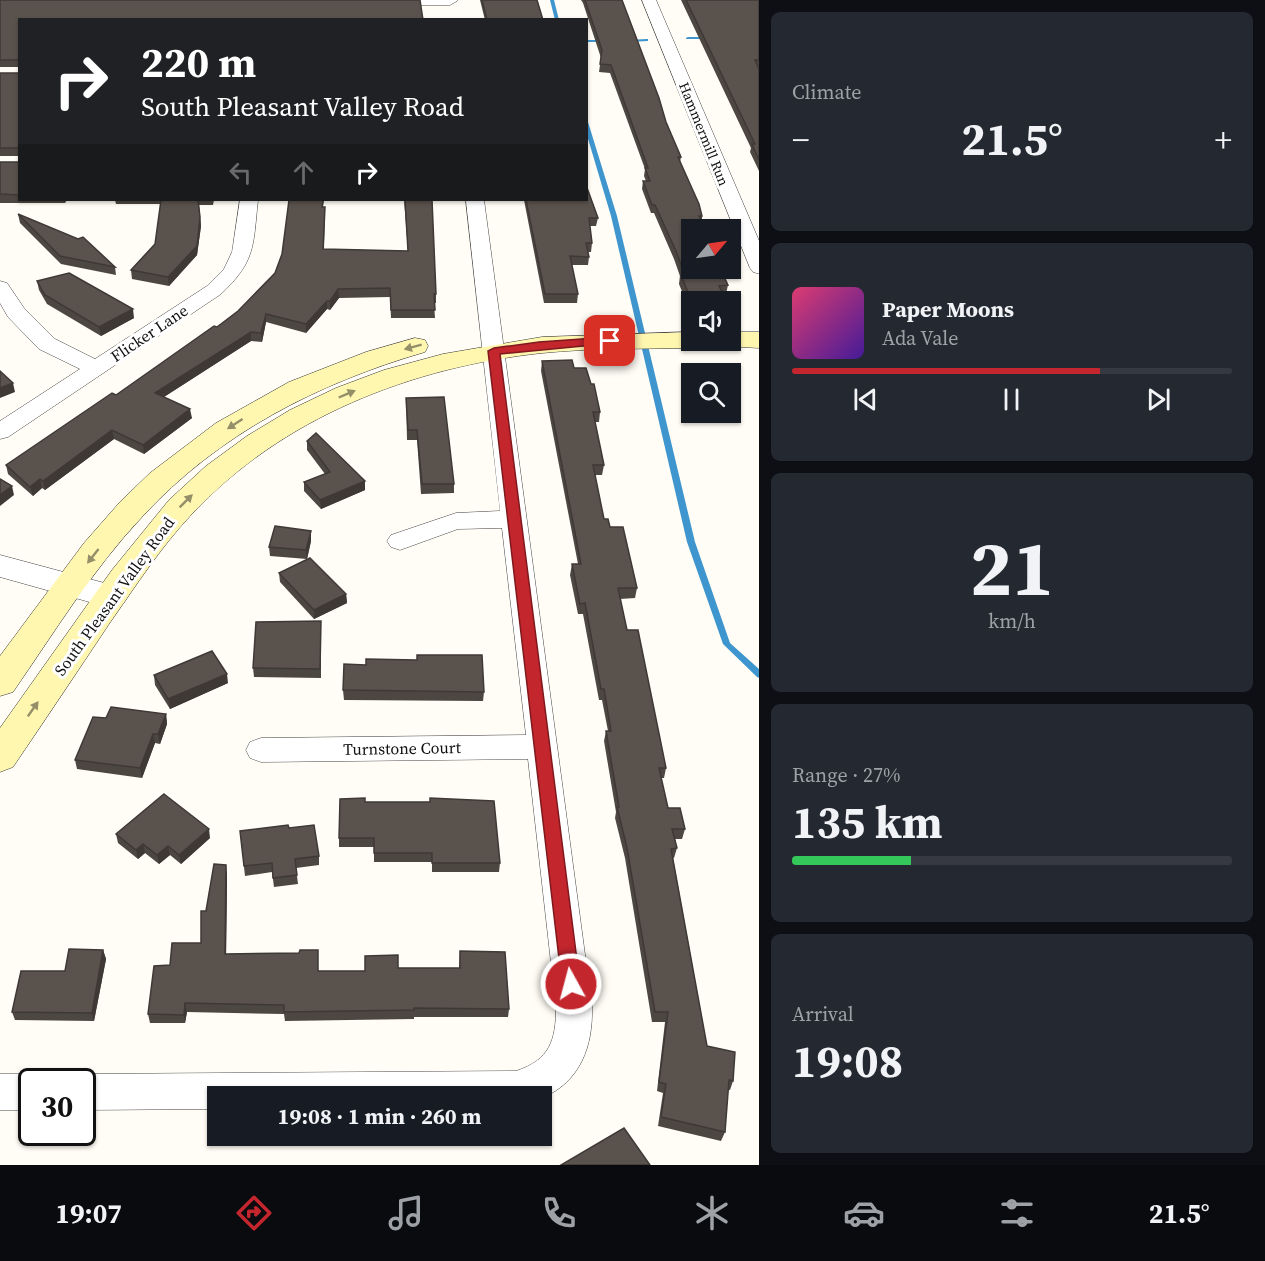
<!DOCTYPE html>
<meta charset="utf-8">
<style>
body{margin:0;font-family:"Source Serif 4",serif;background:#242831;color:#f1f3f6;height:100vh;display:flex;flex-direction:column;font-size:22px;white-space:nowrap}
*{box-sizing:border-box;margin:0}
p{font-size:20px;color:#9ea1a6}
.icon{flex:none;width:33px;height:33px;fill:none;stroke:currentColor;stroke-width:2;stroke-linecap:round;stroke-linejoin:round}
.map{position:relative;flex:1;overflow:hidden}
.drawer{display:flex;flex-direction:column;gap:12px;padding:12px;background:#0d0f14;width:506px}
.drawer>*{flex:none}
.banner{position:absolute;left:18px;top:18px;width:570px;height:183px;border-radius:0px;box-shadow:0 2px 4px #0004;background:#202124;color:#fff;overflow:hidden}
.needle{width:39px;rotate:61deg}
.controls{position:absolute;left:681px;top:219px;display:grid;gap:12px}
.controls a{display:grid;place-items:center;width:60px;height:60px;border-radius:0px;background:#171b24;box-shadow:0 2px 4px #0004;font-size:30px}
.speed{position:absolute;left:18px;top:1068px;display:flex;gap:12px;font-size:30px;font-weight:700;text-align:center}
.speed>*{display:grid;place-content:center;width:78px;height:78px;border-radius:50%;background:#171b24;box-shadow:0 2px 4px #0004;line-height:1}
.speed .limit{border:3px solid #111;border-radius:9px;background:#fff;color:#111}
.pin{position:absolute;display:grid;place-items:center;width:51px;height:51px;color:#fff;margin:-26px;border-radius:12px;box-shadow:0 3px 9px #0006}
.me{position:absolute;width:66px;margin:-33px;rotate:353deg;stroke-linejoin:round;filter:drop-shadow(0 0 4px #0008)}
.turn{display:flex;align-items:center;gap:21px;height:126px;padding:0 24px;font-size:27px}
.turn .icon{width:78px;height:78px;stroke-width:2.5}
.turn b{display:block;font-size:42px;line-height:51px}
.lanes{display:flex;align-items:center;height:57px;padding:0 24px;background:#0003;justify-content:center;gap:30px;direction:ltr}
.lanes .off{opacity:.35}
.big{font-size:45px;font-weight:700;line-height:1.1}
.drawer .tile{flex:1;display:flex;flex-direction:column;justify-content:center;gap:9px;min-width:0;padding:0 21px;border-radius:9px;background:#242831}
.drawer .dial{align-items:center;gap:0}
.dial b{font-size:78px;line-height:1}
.song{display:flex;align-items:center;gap:18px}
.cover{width:72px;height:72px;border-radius:9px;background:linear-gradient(135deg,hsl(340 70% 55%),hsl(260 70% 35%))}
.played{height:6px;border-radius:3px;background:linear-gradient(90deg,#c4262e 70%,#363941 70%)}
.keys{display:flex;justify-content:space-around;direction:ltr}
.heat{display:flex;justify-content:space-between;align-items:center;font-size:33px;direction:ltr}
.charge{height:9px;border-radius:4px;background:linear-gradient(90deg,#34c759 27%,#363941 0)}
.trip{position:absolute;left:207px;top:1086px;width:345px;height:60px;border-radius:0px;background:#171b24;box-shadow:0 2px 4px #0004;font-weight:700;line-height:60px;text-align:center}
.tab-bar{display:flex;height:96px;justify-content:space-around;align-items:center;background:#090b0e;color:#9ea1a6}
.tab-bar .icon{width:42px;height:42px}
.tab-bar .active{color:#c4262e}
.tab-bar b{font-size:27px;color:#f1f3f6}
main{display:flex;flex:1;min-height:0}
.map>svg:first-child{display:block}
</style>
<main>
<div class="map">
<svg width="760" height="1165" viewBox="0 0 760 1165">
<rect width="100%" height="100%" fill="#fffdf5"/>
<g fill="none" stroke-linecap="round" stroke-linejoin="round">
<g fill="#3f96cf" fill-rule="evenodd">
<path d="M550 0H554L559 20H555Z"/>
<path d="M688 37H707L709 38 707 39H686V38Z"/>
<path d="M646 39H648V41L629 42 627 41 629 40Z"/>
<path d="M586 40H605L607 41 605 42H586Z"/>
<path d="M586 121 588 122 617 216 695 542 730 643 760 670V678L757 677 723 644 687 542 611 216 586 132Z"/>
</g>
<defs>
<g id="minor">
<path d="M376 0H457V1L450 5H383L378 4Z"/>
<path d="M642 0H656L760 243V274L753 272 750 268Z"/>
<path d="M240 200H258C253 246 256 261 221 294L8 437 0 439V421L80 369 39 349 8 317 0 303V281L7 283 24 308 55 339 95 359 207 286 224 269 232 252Z"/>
<path d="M466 200H484L592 1007C593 1047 580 1082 542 1098L218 1096V1109L82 1110V1082H68L82 1074 516 1071C550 1060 556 1040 556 1007L528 759 261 762 250 758 246 750 250 742 261 738 526 735 502 528 458 529 400 550 391 547 387 541 391 535 456 513 500 511Z"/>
<path d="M0 1074H32L45 1079 46 1082H32V1110H0Z"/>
</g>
<path id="tertiary" d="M0 555 123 588 128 596 123 604 111 608 0 577Z"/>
<g id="secondary">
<path d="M692 332V340H705L701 346 692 348C642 349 592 348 542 353 412 367 282 417 191 515 160 548 135 587 109 624 77 672 45 720 13 767L0 772V728L112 570 169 500 206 466 247 436 290 410 336 388 384 370 443 354 542 337Z"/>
<path d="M730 332H760V348L721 346 717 340H730Z"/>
<path d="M415 338 425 340 428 346 425 352C318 383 218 434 142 517 92 570 54 633 13 692L0 696V656L84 543 120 502 150 473 216 423 289 382 366 352Z"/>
</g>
</defs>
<use href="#minor" stroke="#444" stroke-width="1"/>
<use href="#tertiary" stroke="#444" stroke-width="1"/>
<use href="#secondary" stroke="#333" stroke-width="1"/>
<use href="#minor" fill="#fff" fill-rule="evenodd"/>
<use href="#tertiary" fill="#fff" fill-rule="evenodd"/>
<use href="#secondary" fill="#fff6b0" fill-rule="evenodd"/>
</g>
<g fill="#4d4742">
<path d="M0 0 20 20V67H0Z"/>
<path d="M480 0H537L543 20H485Z"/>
<path d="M581 0H622L666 122 681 157 680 162 702 216V221L692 230 728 285 726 294H723L721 302H692V304H687L679 284 680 276 674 259 654 213H651L642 189 643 181H646L644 176 645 169 610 73 599 72 601 58 583 3Z"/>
<path d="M681 0H759V171L750 152 751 148Z"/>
<rect x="0" y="73" width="20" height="83"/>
<path d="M0 162H20V200H67L65 203H0Z"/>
<path d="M115 200H214L213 205H199L201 226 197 255 169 286 132 279 131 270 155 244 161 204H116Z"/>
<path d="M289 200H324L323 207H325V216L324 249 408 251 404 200H432L436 294V303H434L435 318H391L390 297 339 298 330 310 327 309 306 333 266 322 262 342 251 341 164 397 192 418 144 454 114 439 45 490 42 488 33 496 8 474 6 465 116 395 217 327 238 311 275 273 282 254Z"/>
<path d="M524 200H586L598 218 596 226H590L592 243 591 252H588L589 257 588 265H572L578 294 577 303H544Z"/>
<path d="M18 214 115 267 116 275 61 264 20 223Z"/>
<path d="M37 281 134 318 101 336 47 304 39 290Z"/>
<path d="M542 361 574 368 591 384 600 412 599 422H595L604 465 602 475H595L604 519 610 527 637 588 635 598 620 599 627 630 666 768 664 778H661L668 808 685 829 682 839H675L677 848 674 858H673L707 1046 733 1081 730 1090H728L725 1132 721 1141 658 1126 663 1093 657 1091 665 1022H652L625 858 615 818 616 812 604 741 606 731H608L602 700H599L583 614H578L570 575 572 564H578L541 371Z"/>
<path d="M406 398 454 484V493L421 494 417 440H407Z"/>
<path d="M307 441 365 481V490L321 509 304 491V482L325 474 307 450Z"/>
<path d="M311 531V541L307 559 270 556 269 547Z"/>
<path d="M279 573 346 594 347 603 314 619 280 582Z"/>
<path d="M321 621V678L254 677 253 668Z"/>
<path d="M154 675 228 683 170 709 155 685Z"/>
<path d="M343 690 484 692 483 701 344 700Z"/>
<path d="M166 714 167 724 160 744 155 743 142 778 77 769 75 760 106 718Z"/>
<path d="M365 802 500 863 499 872H432V862H374V847H339V838Z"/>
<path d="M289 828 319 856V865L296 868 298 884 274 887 272 872 245 876 240 831Z"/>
<path d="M116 834 210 838 181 864 170 855 159 864 145 853 138 859 118 843Z"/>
<path d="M227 874 226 954 299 953 318 950V971H365L398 968H459L460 951 509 1009 508 1017H414V1019L285 1021 284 1014 187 1012 185 1023H150L148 1014 170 965 201 943 206 911Z"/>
<path d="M103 950 106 959 94 1021 15 1020 12 1012 65 971Z"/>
</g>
<g fill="#3f3936">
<path d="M198 200 201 226 197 255 169 286 168 277Z"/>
<path d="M338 289 339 298 330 310V301Z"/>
<path d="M327 301V309L306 333V324Z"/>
<path d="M133 309 134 318 101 336 99 327Z"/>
<path d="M266 314V322L262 342 261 333Z"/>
<path d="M251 332V341L156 402 155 393Z"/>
<path d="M13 383 15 392 0 398V388Z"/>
<path d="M190 409 192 418 144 454 143 445Z"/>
<path d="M112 430 114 439 45 490 43 481Z"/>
<path d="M40 479 42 488 33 496 30 487Z"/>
<path d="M365 481V490L321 509 320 500Z"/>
<path d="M12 486 14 495 0 506V495Z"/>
<path d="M311 531V541L307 559 306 550Z"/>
<path d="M346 594 347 603 314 619V610Z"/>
<path d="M227 674 228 683 170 709 168 699Z"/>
<path d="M166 714 167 724 160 744 158 734Z"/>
<path d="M153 734 155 743 142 778 140 768Z"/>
<path d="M209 829 210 838 181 864 179 855Z"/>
<path d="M143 844 145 853 138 859 136 850Z"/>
<path d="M168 846 170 855 159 864 157 855Z"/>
<path d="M226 865 227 874 226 963 225 954Z"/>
<path d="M103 950 106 959 94 1021 92 1013Z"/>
<path d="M185 1003 187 1012 185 1023 184 1015Z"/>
</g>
<g fill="#5a524d" stroke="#3f3936" stroke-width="1.5">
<path d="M0 0H420L423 20H20V60H0Z"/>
<path d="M482 0H537L543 20H487Z"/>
<path d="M585 0H622L659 98 666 122 681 157H678L699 204 702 216H699L706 230H692V268H720L728 285 719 286 723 294 689 295 681 275H685L676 251 655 205H652L643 181H650L645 168H648L611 65 600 64 602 50Z"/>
<path d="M686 0H759V60H755L759 69V160L752 144H755Z"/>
<rect x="0" y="73" width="20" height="75"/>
<path d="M0 162H20V195L0 194Z"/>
<path d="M586 185 598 218H589L592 243H586L589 257 570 256 578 294H545L526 200H586Z"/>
<path d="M161 200H198L200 217 197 246 168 277 131 270 155 244Z"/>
<path d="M289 200H323L322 207H325L323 249 408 251 405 200H432L436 294H434L435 310H391L390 288 338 289 330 301H327L306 324 266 314 261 333 251 332 155 393 190 409 143 445 112 430 43 481 40 479 30 487 6 465 112 393 116 395 214 326 217 327 238 311 275 273 282 254Z"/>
<path d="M18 214 78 239 83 237 115 267 60 256Z"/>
<path d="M69 273 133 309 99 327 45 295 37 281Z"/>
<path d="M572 360 574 368H586L591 384H594L600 412H593L604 465H593L604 519H608L610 527H623L637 588H618L627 630H638L666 768H659L668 808H680L685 829H672L677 848 671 849 707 1046 735 1052 733 1081 729 1080 725 1132 661 1117 666 1084 659 1082 668 1012H655L627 848 617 807H619L606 731H611L604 689H601L585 603 580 604 572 564H581L542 361Z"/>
<path d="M0 371 13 383 0 388Z"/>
<path d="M444 397 454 484H422L417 430H408L406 398Z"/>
<path d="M316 433 365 481 320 500 304 482 330 472 307 441Z"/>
<path d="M0 479 12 486 0 495Z"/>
<path d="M275 526 311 531 306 550 269 547Z"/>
<path d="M310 558 346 594 314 610 279 573Z"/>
<path d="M321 621 320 669 253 668 256 622Z"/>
<path d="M212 651 227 674 168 699 154 675Z"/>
<path d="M417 655H482L484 692 343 690 344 664 366 665V659L417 660Z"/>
<path d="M111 707 166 714 158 734H153L140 768 75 760 93 717 106 718Z"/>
<path d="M164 794 209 829 179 855 168 846 157 855 143 844 136 850 116 834Z"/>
<path d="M365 798V802H430V798L494 801 500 863H432V853H374V838H339L340 799Z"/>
<path d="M288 825 289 828 314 825 319 856 295 859 297 875 273 878 272 863 244 866 240 831Z"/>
<path d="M214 864 226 865 225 954 299 953 300 950H318V971H365V956L398 955V968H460V951L505 952 509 1009 414 1008V1010L284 1012V1005L185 1003 184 1015 148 1014 154 966 170 965 172 943H201V911H206Z"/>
<path d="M69 949 103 950 92 1013 12 1012 21 971H65Z"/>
<path d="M624 1128 650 1165H561Z"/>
</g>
<defs><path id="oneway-solid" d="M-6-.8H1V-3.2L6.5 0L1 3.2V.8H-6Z" transform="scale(1.5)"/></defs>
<g fill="#948f68">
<use href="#oneway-solid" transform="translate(413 347) rotate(165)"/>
<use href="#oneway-solid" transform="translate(347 394) rotate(-23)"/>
<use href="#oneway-solid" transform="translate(235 424) rotate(147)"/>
<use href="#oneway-solid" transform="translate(186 501) rotate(-45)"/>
<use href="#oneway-solid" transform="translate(93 556) rotate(128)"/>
<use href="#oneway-solid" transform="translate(33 709) rotate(-55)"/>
</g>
<path fill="#c4262e" stroke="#7f191e" stroke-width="1.5" d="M610 337 614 338V343L500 354 580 984 578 990 571 992 565 990 562 984 488 351 494 348 539 342Z"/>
<g text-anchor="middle" stroke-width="6" stroke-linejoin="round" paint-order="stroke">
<g font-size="14" fill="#111" stroke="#fff">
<text transform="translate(704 134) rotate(68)" y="5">Hammermill Run</text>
</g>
<g font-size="16" fill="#111" stroke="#fff">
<text transform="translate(149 333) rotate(-34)" y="6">Flicker Lane</text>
<text transform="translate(114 596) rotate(-54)" y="6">South Pleasant Valley Road</text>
<text transform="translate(402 748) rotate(-1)" y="6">Turnstone Court</text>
</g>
</g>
</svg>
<div class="controls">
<a><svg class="needle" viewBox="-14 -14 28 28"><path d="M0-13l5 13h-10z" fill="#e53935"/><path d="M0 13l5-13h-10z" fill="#9ea1a6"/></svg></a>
<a><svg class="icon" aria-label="sound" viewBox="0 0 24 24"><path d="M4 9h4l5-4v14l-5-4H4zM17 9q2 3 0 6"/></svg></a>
<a><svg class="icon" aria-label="search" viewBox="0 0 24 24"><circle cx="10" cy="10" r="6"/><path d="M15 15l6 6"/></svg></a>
</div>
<div class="speed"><div class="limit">30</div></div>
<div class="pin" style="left:610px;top:341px;background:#d93025"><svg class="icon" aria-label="arrive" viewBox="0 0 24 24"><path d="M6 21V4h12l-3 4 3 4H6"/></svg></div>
<svg class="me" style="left:571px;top:984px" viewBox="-20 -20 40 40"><circle r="17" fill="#c4262e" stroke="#fff" stroke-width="3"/><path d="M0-11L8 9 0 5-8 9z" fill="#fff"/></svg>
<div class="trip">19:08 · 1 min · 260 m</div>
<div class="banner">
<div class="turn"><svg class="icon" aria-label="right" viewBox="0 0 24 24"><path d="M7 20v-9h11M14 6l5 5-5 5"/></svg><div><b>220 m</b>South Pleasant Valley Road</div></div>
<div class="lanes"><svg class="icon off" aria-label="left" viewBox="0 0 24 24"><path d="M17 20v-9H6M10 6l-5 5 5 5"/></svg><svg class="icon off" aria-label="ahead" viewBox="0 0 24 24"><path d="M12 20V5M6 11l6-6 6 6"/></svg><svg class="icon" aria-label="right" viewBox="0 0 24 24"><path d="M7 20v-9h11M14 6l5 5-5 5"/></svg></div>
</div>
</div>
<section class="drawer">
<div class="tile"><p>Climate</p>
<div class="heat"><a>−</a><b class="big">21.5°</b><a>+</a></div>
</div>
<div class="tile">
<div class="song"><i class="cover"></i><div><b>Paper Moons</b><p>Ada Vale</p></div></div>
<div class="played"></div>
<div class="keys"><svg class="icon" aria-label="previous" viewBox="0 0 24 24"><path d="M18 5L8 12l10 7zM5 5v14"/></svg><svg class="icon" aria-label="pause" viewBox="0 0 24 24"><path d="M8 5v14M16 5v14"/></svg><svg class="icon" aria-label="next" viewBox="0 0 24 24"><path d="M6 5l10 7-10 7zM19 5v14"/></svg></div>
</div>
<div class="tile dial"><b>21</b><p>km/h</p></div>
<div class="tile"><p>Range · 27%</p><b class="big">135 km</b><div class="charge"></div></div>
<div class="tile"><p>Arrival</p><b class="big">19:08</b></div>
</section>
</main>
<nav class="tab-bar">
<b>19:07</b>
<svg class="icon active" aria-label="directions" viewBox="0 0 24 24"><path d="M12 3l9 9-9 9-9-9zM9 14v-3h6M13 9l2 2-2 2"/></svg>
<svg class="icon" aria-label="music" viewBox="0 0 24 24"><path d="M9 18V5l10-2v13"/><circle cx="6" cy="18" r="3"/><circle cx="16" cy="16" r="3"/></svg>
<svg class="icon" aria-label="phone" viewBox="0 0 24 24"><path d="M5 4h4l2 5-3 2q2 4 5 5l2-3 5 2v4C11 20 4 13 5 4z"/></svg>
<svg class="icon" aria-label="climate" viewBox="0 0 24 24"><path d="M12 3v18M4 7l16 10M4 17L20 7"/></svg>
<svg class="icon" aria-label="car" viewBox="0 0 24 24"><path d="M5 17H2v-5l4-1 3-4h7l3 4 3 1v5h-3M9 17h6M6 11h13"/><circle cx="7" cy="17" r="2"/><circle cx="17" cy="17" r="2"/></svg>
<svg class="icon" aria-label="filters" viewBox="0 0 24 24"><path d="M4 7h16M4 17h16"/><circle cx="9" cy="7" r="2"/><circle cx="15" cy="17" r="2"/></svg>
<b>21.5°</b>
</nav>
